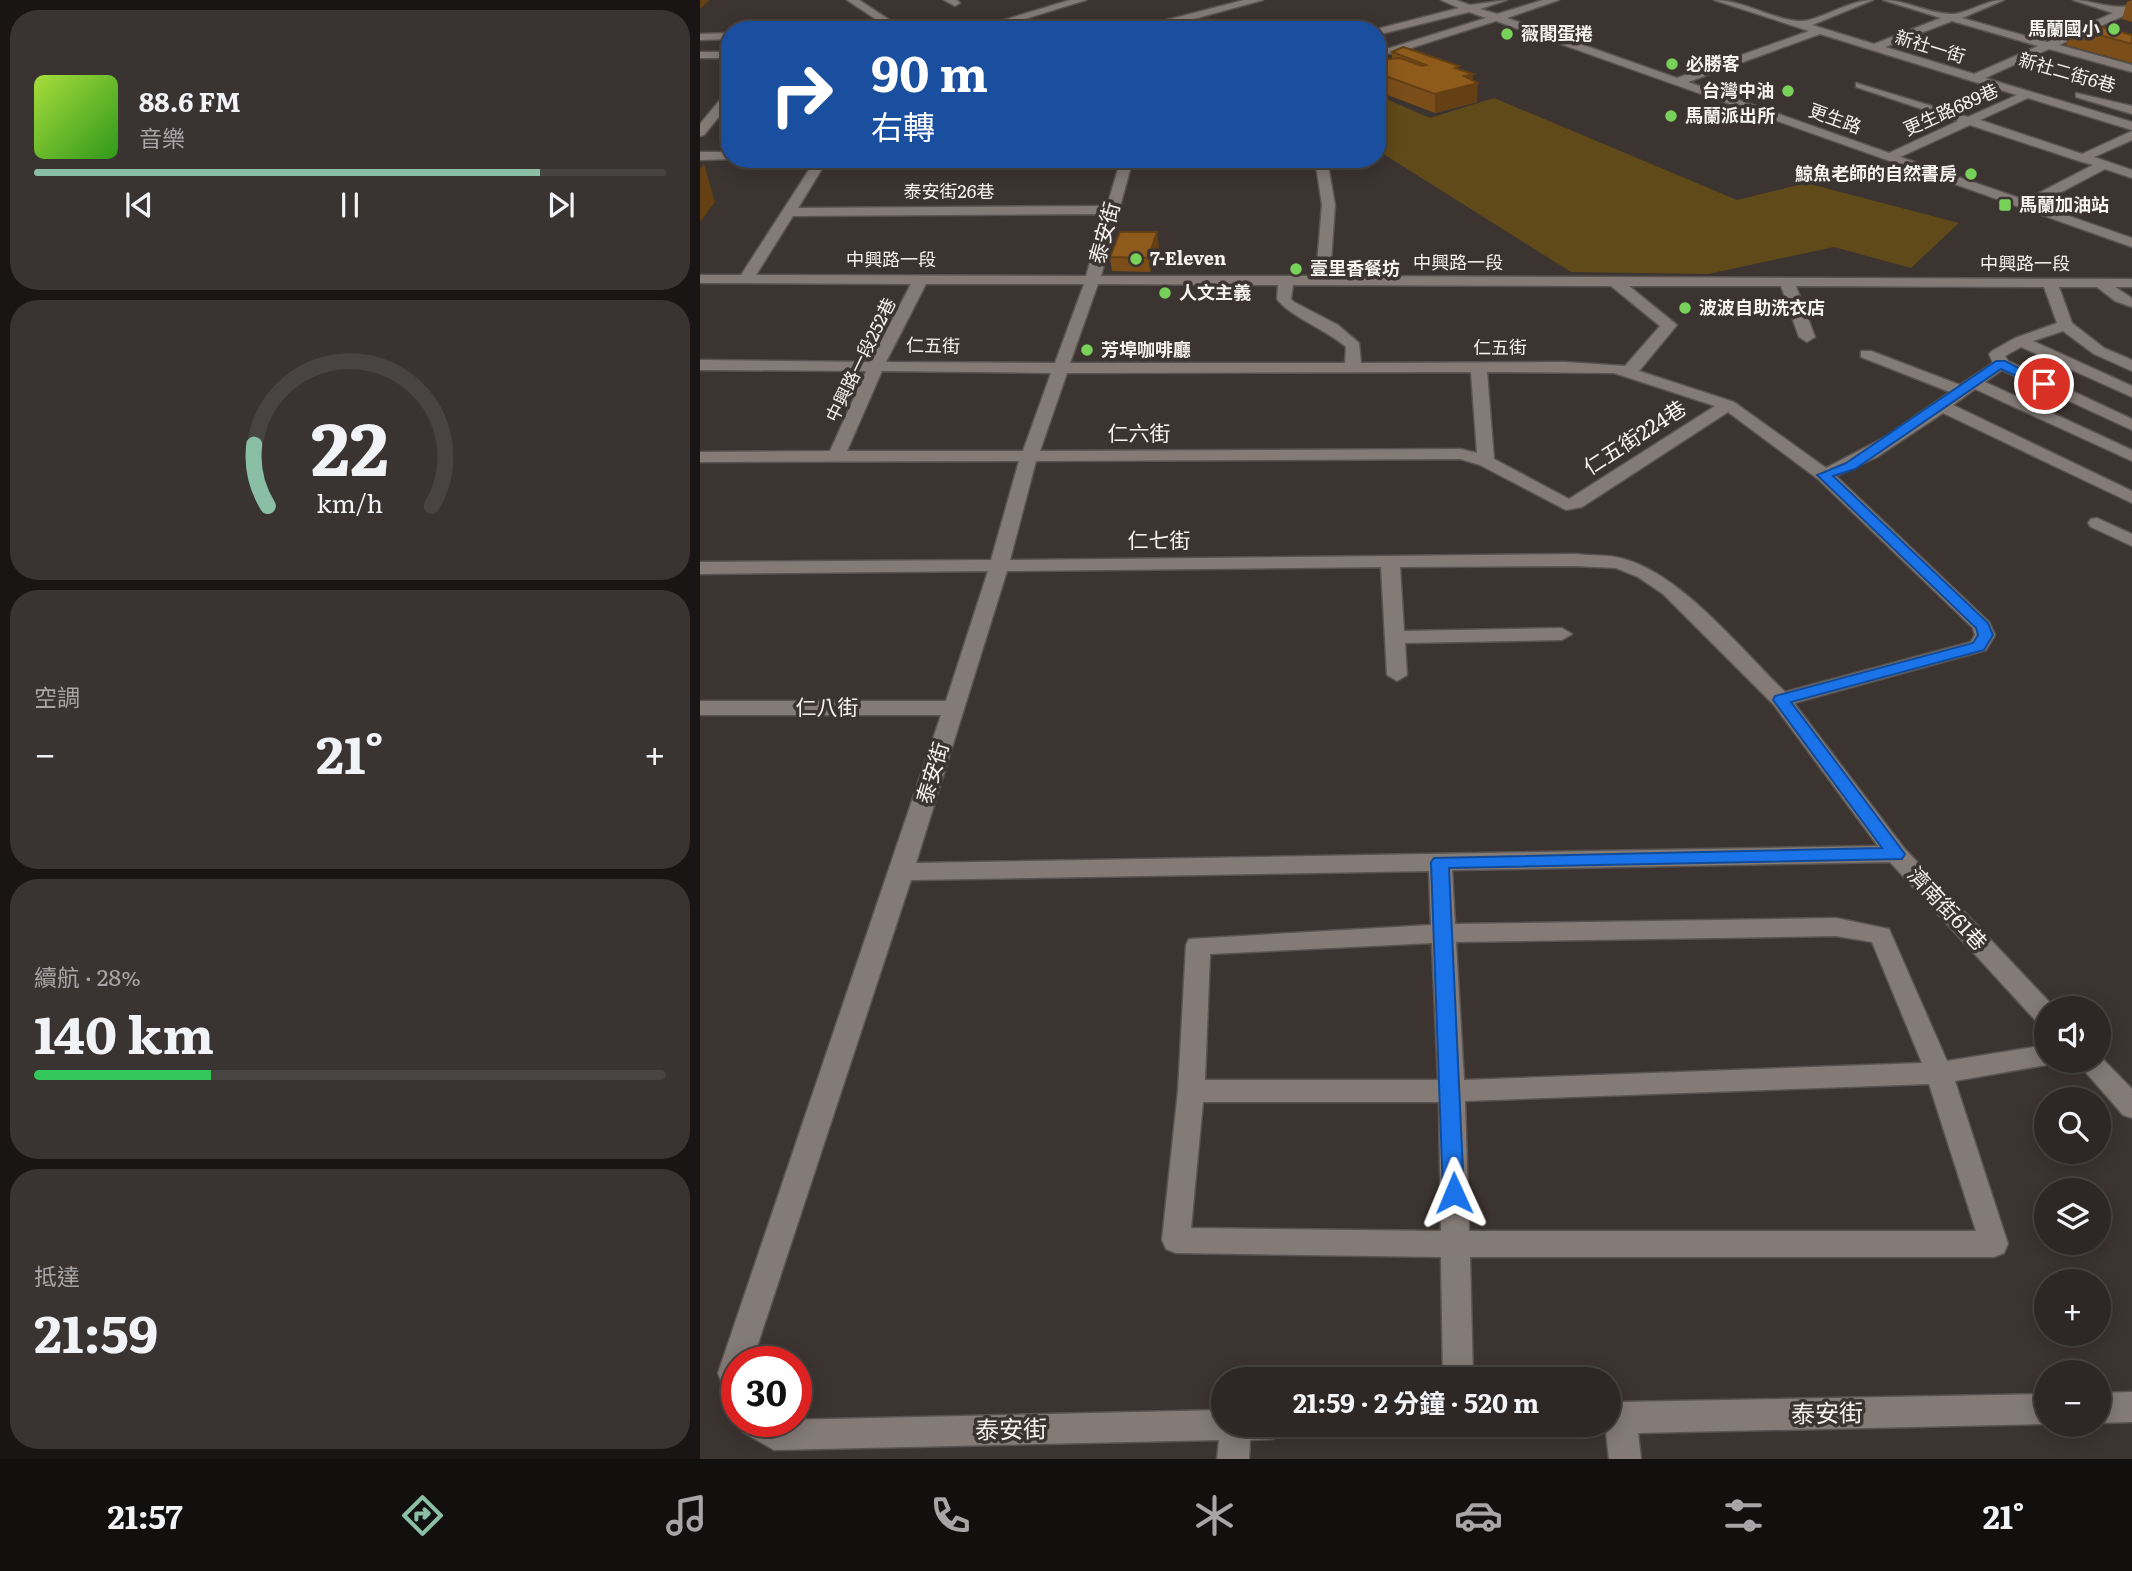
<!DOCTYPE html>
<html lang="zh-TW">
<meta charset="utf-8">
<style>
body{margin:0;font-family:Literata,"Noto Sans TC",serif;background:#393332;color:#f1f3f6;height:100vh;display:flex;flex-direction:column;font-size:26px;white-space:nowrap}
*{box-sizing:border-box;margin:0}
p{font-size:23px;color:#a7a5a7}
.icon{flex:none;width:38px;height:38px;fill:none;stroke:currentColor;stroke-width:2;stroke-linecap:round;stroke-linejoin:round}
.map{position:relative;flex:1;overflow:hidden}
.details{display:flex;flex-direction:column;gap:10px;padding:10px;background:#191514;width:700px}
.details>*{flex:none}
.hud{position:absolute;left:21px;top:21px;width:665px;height:147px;border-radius:28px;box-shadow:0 4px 18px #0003,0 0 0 2px #484442;background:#1a4fa0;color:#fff;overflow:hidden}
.buttons{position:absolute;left:1334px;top:996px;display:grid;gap:14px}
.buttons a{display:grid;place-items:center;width:77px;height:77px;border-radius:50%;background:#2d2725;box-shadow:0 4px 18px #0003,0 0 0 2px #484442;font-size:35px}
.speed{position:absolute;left:21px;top:1346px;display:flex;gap:14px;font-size:35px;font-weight:700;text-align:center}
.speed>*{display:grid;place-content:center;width:91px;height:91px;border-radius:50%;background:#2d2725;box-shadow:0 4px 18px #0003,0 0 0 2px #484442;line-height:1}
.speed .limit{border:10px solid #d22;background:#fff;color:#111}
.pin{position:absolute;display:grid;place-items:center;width:60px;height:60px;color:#fff;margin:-30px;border:4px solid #fff;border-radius:50%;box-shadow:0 2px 7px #0007}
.me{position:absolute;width:77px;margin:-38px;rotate:359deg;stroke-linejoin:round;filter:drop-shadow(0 0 5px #0008)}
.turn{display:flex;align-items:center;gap:24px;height:147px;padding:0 35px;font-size:32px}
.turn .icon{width:91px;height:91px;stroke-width:2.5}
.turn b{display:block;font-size:49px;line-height:60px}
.big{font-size:52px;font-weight:700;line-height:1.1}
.details .widget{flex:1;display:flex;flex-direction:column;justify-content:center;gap:10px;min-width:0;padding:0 24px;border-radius:28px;background:#393332}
.details .dial{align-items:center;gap:0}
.dial svg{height:182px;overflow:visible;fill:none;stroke:#484442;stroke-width:7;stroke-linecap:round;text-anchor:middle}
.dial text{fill:#f1f3f6;stroke:none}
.song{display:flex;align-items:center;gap:21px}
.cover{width:84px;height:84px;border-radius:10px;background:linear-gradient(135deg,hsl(80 70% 55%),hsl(110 70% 35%))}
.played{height:7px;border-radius:4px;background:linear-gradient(90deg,#8abfa5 80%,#484442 80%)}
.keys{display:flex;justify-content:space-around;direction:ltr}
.heat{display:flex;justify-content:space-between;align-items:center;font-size:38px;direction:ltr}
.charge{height:10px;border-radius:5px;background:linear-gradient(90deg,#34c759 28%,#484442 0)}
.trip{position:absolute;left:511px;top:1367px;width:410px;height:70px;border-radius:35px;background:#2d2725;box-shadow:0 4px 18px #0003,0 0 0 2px #484442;font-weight:700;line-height:70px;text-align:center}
.tabs{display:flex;height:112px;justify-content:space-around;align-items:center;background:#12100f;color:#a7a5a7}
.tabs .icon{width:49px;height:49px}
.tabs .selected{color:#8abfa5}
.tabs b{font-size:32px;color:#f1f3f6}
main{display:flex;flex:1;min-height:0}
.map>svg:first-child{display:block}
</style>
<main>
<section class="details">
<div class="widget">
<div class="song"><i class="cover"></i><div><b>88.6 FM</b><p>音樂</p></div></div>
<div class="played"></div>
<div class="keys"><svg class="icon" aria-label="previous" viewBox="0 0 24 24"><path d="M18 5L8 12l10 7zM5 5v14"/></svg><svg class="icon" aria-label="pause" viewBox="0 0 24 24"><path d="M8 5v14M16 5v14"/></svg><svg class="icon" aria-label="next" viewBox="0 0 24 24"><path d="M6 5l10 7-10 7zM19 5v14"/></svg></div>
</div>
<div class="widget dial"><svg viewBox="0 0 100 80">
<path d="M14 69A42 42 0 1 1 86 69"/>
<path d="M14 69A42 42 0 0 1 8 42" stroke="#8abfa5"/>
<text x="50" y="56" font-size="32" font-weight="700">22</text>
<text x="50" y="72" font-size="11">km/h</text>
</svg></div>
<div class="widget"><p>空調</p>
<div class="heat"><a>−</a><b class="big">21°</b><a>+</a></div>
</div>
<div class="widget"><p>續航 · 28%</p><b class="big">140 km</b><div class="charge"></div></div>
<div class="widget"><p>抵達</p><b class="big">21:59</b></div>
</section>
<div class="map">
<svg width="1432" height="1459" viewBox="0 0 1432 1459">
<rect width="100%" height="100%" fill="#3c3431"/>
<path fill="#604a19" d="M677 95 730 118 794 98 1037 200 1106 183 1259 223 1211 268 1134 247 1008 274 871 272 677 150Z"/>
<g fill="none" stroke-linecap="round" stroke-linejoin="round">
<defs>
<g id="minor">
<path d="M147 0H159L205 30H192Z"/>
<path d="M244 0H257L260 3 255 6Z"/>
<path d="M370 0H386L289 30H271Z"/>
<path d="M544 0H563L468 26 466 30H456L459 22Z"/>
<path d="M741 0H756L770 5 807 0 780 9 797 14 843 0H859L807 18 977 78 1109 31 1014 0C1044 0 1070 19 1099 21 1118 22 1148 0 1173 0L1112 25 1174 44 1241 18 1183 0C1206 0 1227 13 1250 14 1266 15 1284 0 1304 0L1262 18 1347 42 1413 13 1373 0C1393 0 1414 11 1432 5V12L1359 45 1432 65V72L1349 49 1285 78 1432 122V130L1328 98 1280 120 1382 154 1432 131V140L1394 157 1432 170V178L1405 169 1337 205 1432 238V247L796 21 695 53 677 54V48H690L786 18 769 12 677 35V30H673L759 8ZM1252 21 1338 46 1274 74 1185 47ZM1120 34 1317 95 1268 117 1156 83V87L1258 121 1189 153 988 82ZM1270 125 1379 161 1393 165 1325 200 1200 157Z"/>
<path d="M30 33V39L0 40V34Z"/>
<rect x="0" y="52" width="30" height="6"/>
<path d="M1376 93 1432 106V114L1376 97Z"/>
<path d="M20 100 30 103 4 135 0 136V124Z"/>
<path d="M0 152H30L32 159 0 160Z"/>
<path d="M116 159H128L98 208 407 206 421 159H433L401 276H616L622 205 615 159H627L635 205 630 276 1432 279V287H1415L1432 298V307L1415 301 1397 287H1359L1372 323 1404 348 1432 360V371L1394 354 1363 331 1333 341 1432 386V397L1321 347 1305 356 1308 361 1432 419V430L1302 370 1285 382 1432 450V461L1275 389 1253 405 1432 491V503L1243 413 1177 457 1136 476 1289 622 1295 635 1286 650 1094 703 1204 848 1355 1008H1346V1025L1337 1022 1190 862 752 870 755 924 1136 918 1189 929 1247 1061 1346 1045V1060H1356L1346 1065 1255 1081 1308 1244 1304 1253 1294 1257H770L773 1379H743L741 1257 476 1253 466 1249 462 1240 478 1091 486 945 489 939 731 925 729 871 211 880 52 1362H37V1399L26 1394 18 1373 241 715H0V701H246L288 571 0 574V562L291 560 319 461 0 462V452L130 451 166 371 0 370V360L170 362 211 284 0 283V275H41ZM404 214 386 276 56 275 93 216ZM226 284H384L355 363 186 362ZM398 284 578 285 577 299C589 316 627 330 646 347L645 363H370ZM593 285 911 286 960 326 925 366 865 362 661 363 659 343 638 325 594 302 591 299ZM929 286H1081L1099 337 1107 342 1115 337 1096 286 1344 287 1357 323 1315 338 1292 351 1289 354 1293 363 1260 385 1171 351H1161V357L1250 392 1187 436 1126 468 1034 402 939 371 977 325ZM182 371 351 373 323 451H147ZM771 372 777 453 761 449 340 451 367 373ZM787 372 914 373 1015 406 869 499 794 459ZM1028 412 1118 479 1273 628 1275 635 1271 642 1085 692C1042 650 982 575 924 559 909 554 891 556 875 554L310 560 336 461 760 459 780 465 866 510 882 507ZM875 566 916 568 938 577 963 594 1074 705 1178 846 216 863 307 571 681 567 687 675 697 681 707 675 705 643 862 640 872 634 862 628 704 631 700 567ZM1136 936 1172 942 1222 1063 764 1080 756 942ZM732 943 738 1080H505L510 954ZM1229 1084 1276 1231H769L765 1101ZM503 1102H739L741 1231 491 1228Z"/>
<path d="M1397 518 1432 534V546L1391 527 1388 523 1391 519Z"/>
<path d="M1398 1054 1432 1089V1118L1423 1115 1375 1060H1398Z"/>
<path d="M1432 1392V1422L1398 1423V1393Z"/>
<path d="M1346 1394V1424L938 1433 941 1459H909L906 1432 895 1424H908V1403L920 1402Z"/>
<path d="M523 1410V1424H587L583 1435 572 1439 550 1440 549 1459H517L519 1440 74 1450 43 1432 38 1421Z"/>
</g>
</defs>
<use href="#minor" stroke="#595451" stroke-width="3"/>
<use href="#minor" fill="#847b77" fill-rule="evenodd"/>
</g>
<g fill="#7b4e19">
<path d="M1432 0V22L1422 19 1427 2Z"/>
<path d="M1371 27 1432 35V63L1366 45Z"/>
<path d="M692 52 759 69 773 74 772 80 777 102 735 113 677 91V61L692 59Z"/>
<path d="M459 246 450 272 412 271 410 257Z"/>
</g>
<g fill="#644014">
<path d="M0 0H10L0 9Z"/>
<path d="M773 74 772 84 778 83 777 102 735 113V94L764 76Z"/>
<path d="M4 164 15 202 0 222V169Z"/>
<path d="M457 232 459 246 450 272 448 258Z"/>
</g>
<g fill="#8f5b1d" stroke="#644014" stroke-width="2">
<path d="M1383 22 1432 35V44L1371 27Z"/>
<path d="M293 28 363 29 360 30H288Z"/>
<path d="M703 47 759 66 755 68 773 74 764 76 778 83 735 94 677 73V60L700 58 722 66 726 65 692 52Z"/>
<path d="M420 232H457L448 258 410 257Z"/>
</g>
<path fill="#1a73e8" stroke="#114b97" stroke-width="2" d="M1296 361H1305L1350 384 1340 387 1301 369 1155 469 1133 476 1288 623 1293 635 1284 650 1091 702 1205 854 1202 859 749 868 764 1193 761 1200 754 1202 746 1200 743 1193 731 862 734 858 1182 848 1073 700 1075 696 1273 643 1278 635 1276 628 1117 475 1146 463Z"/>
<g fill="#78d259" stroke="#3c3431" stroke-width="2.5">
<circle cx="1414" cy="29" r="7"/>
<circle cx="807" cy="34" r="7"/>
<circle cx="972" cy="64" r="7"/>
<circle cx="1088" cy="91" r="7"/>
<circle cx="971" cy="116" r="7"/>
<circle cx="1271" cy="174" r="7"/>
<rect x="1298" y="198" width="14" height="14" rx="3.5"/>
<circle cx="436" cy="259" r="7"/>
<circle cx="596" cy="269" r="7"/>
<circle cx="465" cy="293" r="7"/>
<circle cx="985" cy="308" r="7"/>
<circle cx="387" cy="350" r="7"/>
</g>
<g text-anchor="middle" stroke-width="7" stroke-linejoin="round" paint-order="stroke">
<g font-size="18" font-weight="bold" fill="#f6f2ef" stroke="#3c3431" text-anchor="start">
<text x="1400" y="35" text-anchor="end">馬蘭國小</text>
<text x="821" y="40">薇閣蛋捲</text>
<text x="986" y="70">必勝客</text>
<text x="1074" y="97" text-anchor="end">台灣中油</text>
<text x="985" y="122">馬蘭派出所</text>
<text x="1257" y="180" text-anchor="end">鯨魚老師的自然書房</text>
<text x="1319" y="211">馬蘭加油站</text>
<text x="450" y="265">7-Eleven</text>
<text x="610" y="275">壹里香餐坊</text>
<text x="479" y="299">人文主義</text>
<text x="999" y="314">波波自助洗衣店</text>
<text x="401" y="356">芳埠咖啡廳</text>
</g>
<g font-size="18" fill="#f6f2ef" stroke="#3c3431">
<text transform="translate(1230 47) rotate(17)" y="6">新社一街</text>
<text transform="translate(1367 73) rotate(16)" y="6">新社二街6巷</text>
<text transform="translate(1251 110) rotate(-24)" y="6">更生路689巷</text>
<text transform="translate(1135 119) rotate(20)" y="6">更生路</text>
<text x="249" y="198">泰安街26巷</text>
<text x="191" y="266">中興路一段</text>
<text x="758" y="269">中興路一段</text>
<text x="1325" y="270">中興路一段</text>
<text transform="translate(233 346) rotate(1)" y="6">仁五街</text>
<text x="800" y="354">仁五街</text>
<text transform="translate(161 360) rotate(-64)" y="6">中興路一段252巷</text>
</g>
<g font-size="21" fill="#f6f2ef" stroke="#3c3431">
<text transform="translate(405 233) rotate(-75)" y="7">泰安街</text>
<text x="439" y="441">仁六街</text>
<text transform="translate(935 438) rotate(-33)" y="7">仁五街224巷</text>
<text x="459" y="548">仁七街</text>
<text x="127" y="715">仁八街</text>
<text transform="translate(233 773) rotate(-73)" y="7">泰安街</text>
<text transform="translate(1247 909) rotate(47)" y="7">濟南街61巷</text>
</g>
<g font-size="24" fill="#f6f2ef" stroke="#3c3431">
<text transform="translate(1127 1414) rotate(-1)" y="8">泰安街</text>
<text transform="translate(311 1430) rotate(-1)" y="8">泰安街</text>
</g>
</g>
</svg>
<div class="buttons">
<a><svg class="icon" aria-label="sound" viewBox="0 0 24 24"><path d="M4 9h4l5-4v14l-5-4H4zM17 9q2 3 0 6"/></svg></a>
<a><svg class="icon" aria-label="search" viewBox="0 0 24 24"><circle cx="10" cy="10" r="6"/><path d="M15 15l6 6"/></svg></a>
<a><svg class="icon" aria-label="layers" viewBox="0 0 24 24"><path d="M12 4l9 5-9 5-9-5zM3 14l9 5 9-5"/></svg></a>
<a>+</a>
<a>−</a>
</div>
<div class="speed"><div class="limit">30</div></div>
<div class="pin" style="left:1344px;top:384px;background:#d93025"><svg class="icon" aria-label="arrive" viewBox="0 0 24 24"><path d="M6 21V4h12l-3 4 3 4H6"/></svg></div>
<svg class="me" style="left:754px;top:1193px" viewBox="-20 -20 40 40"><path d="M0-17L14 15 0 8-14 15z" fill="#1a73e8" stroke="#fff" stroke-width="4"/></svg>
<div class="trip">21:59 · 2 分鐘 · 520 m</div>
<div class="hud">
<div class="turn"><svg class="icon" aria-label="right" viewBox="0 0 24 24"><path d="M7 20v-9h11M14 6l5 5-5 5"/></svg><div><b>90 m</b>右轉</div></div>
</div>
</div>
</main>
<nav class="tabs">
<b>21:57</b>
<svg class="icon selected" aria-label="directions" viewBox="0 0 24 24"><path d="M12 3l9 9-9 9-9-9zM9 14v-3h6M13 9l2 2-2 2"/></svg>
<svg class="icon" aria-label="music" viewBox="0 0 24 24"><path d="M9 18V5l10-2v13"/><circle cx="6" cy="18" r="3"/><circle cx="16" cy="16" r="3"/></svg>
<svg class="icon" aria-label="phone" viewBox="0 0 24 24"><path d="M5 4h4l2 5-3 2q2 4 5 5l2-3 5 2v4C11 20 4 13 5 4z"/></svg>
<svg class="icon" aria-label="climate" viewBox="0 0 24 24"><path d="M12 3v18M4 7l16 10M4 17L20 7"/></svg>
<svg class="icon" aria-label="car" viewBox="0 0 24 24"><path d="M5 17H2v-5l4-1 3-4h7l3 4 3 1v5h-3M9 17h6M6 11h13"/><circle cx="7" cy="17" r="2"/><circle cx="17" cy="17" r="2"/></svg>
<svg class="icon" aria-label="filters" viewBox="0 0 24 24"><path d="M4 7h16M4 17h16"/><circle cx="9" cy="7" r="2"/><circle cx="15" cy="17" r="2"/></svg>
<b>21°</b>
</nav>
